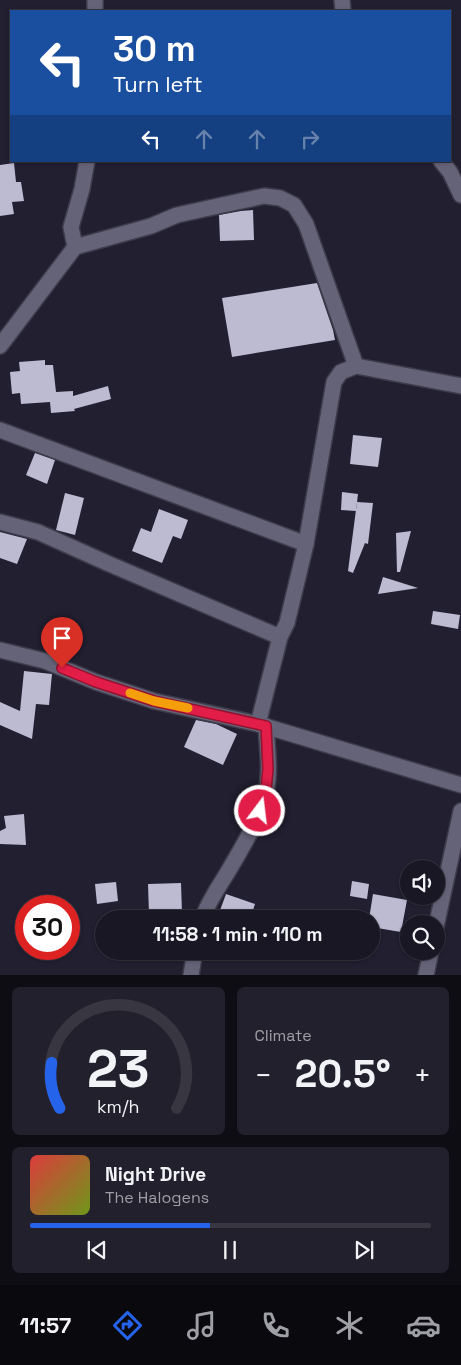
<!DOCTYPE html>
<meta charset="utf-8">
<style>
body{margin:0;font-family:"Space Grotesk",sans-serif;background:#22202c;color:#f1f3f6;height:100vh;display:flex;flex-direction:column;font-size:19px;white-space:nowrap}
*{box-sizing:border-box;margin:0}
p{font-size:16px;color:#9f9fa6}
.icon{flex:none;width:28px;height:28px;fill:none;stroke:currentColor;stroke-width:2;stroke-linecap:round;stroke-linejoin:round}
.map{position:relative;height:975px;overflow:hidden}
.details{display:flex;flex-direction:column;gap:12px;padding:12px;background:#0e0d14;flex:1}
.details>*{flex:none}
.guide{position:absolute;left:10px;top:10px;width:441px;height:152px;border-radius:0px;box-shadow:0 1px 4px #0004,0 0 0 1px #373641;background:#1a4fa0;color:#fff;overflow:hidden}
.controls{position:absolute;left:400px;top:860px;display:grid;gap:10px}
.controls a{display:grid;place-items:center;width:45px;height:45px;border-radius:50%;background:#191724;box-shadow:0 1px 4px #0004,0 0 0 1px #373641;font-size:25px}
.speed{position:absolute;left:15px;top:895px;display:flex;gap:10px;font-size:25px;font-weight:700;text-align:center}
.speed>*{display:grid;place-content:center;width:65px;height:65px;border-radius:50%;background:#191724;box-shadow:0 1px 4px #0004,0 0 0 1px #373641;line-height:1}
.speed .limit{border:8px solid #d22;background:#fff;color:#111}
.pin{position:absolute;display:grid;place-items:center;width:42px;height:42px;color:#fff;margin:-51px -21px;border-radius:50% 50% 50% 0;rotate:-45deg;box-shadow:0 0 5px #0007}
.pin .icon{rotate:45deg}
.me{position:absolute;width:55px;margin:-28px;rotate:15deg;stroke-linejoin:round;filter:drop-shadow(0 0 4px #0008)}
.turn{display:flex;align-items:center;gap:18px;height:105px;padding:0 20px;font-size:22px}
.turn .icon{width:65px;height:65px;stroke-width:2.5}
.turn b{display:block;font-size:35px;line-height:42px}
.lanes{display:flex;align-items:center;height:48px;padding:0 20px;background:#0003;justify-content:center;gap:25px;direction:ltr}
.lanes .off{opacity:.35}
.big{font-size:38px;font-weight:800;line-height:1.1}
.details .card{flex:1;display:flex;flex-direction:column;justify-content:center;gap:8px;min-width:0;padding:0 18px;border-radius:8px;background:#22202c}
.details .dial{align-items:center;gap:0}
.dial svg{height:130px;overflow:visible;fill:none;stroke:#373641;stroke-width:7;stroke-linecap:round;text-anchor:middle}
.dial text{fill:#f1f3f6;stroke:none}
.song{display:flex;align-items:center;gap:15px}
.cover{width:60px;height:60px;border-radius:8px;background:linear-gradient(135deg,hsl(0 70% 55%),hsl(80 70% 35%))}
.played{height:5px;border-radius:2px;background:linear-gradient(90deg,#2563eb 45%,#373641 45%)}
.keys{display:flex;justify-content:space-around;direction:ltr}
.heat{display:flex;justify-content:space-between;align-items:center;font-size:28px;direction:ltr}
.details .tiles{flex:1;display:grid;gap:12px;grid-template-columns:1fr 1fr}
.card:last-child{grid-column:span 2}
.trip{position:absolute;left:95px;top:910px;width:285px;height:50px;border-radius:25px;background:#191724;box-shadow:0 1px 4px #0004,0 0 0 1px #373641;font-weight:800;line-height:50px;text-align:center}
.tab-bar{display:flex;height:80px;justify-content:space-around;align-items:center;background:#0a090e;color:#9f9fa6}
.tab-bar .icon{width:35px;height:35px}
.tab-bar .selected{color:#2563eb}
.tab-bar b{font-size:22px;color:#f1f3f6}
.map>svg:first-child{display:block}
</style>
<div class="map">
<svg width="461" height="975" viewBox="0 0 461 975">
<rect width="100%" height="100%" fill="#211f30"/>
<g fill="#bcbbd2">
<path d="M14 163 16 182H21L24 201 12 202 14 214 0 216V165Z"/>
<path d="M253 210 254 240 220 241 219 215 241 211Z"/>
<path d="M317 283 333 330 335 340 232 357 222 298Z"/>
<path d="M45 360V365H53L56 392 73 391V396L108 386 111 399 74 409 75 411 51 413 50 402 21 404 20 393 12 394 10 372 20 371 19 362Z"/>
<path d="M353 435 382 438 378 467 350 464Z"/>
<path d="M35 453 55 460 47 484 26 475Z"/>
<path d="M342 492 358 494 356 511 341 510Z"/>
<path d="M65 493 84 498 75 535 56 530Z"/>
<path d="M357 502 373 503 368 544 365 543 353 573 348 571Z"/>
<path d="M159 509 188 520 181 539 173 536 162 563 132 551 141 528 151 532Z"/>
<path d="M411 531 400 572H397L396 533Z"/>
<path d="M0 532 27 539 17 564 0 558Z"/>
<path d="M383 577 418 588 378 594Z"/>
<path d="M433 611 460 615 458 629 431 624Z"/>
<path d="M24 671 52 674 49 705 36 704 32 739 0 725V702L20 711Z"/>
<path d="M196 720 216 724 237 734 223 765 184 747Z"/>
<path d="M24 814 26 845 0 844V831L6 828 4 816Z"/>
<path d="M352 881 369 884 367 899 350 896Z"/>
<path d="M116 882 118 901 97 904 95 884Z"/>
<path d="M181 883 182 913 149 914 148 884Z"/>
<path d="M226 894 255 904 250 919H234L219 913Z"/>
<path d="M373 894 407 900 401 932 371 927V919H369Z"/>
</g>
<g fill="none" stroke-linecap="round" stroke-linejoin="round">
<defs>
<g id="street">
<path d="M342 0 343 11"/>
<path d="M95 11V0"/>
<path d="M441 161 450 172 461 195"/>
<path d="M75 247 151 226 177 215 264 196 280 198 294 205 306 224 356 366"/>
<path d="M0 346 75 247 71 227 82 189 87 161"/>
<path d="M0 430 306 544"/>
<path d="M0 522 38 532 107 563 280 637"/>
<path d="M0 650 45 661 96 682 154 701 258 724 461 785"/>
<path d="M258 724 280 637 287 623 306 544 334 382 341 372 356 366 461 386"/>
<path d="M202 919C208 903 217 889 226 875 242 848 258 822 266 792 271 771 267 747 266 726"/>
<path d="M436 927 461 811"/>
<path d="M191 975 195 951"/>
<path d="M426 975 431 951"/>
</g>
</defs>
<use href="#street" stroke="#3e3b4a" stroke-width="18"/>
<use href="#street" stroke="#656378" stroke-width="15"/>
</g>
<g fill="none" stroke-linecap="round" stroke-linejoin="round">
<defs>
<path id="route" d="M62 668 96 682 154 701 266 726 268 769 266 790 260 811"/>
</defs>
<use href="#route" stroke="#92132f" stroke-width="12"/>
<use href="#route" stroke="#e11d48" stroke-width="9"/>
<path stroke="#f59e0b" stroke-width="9" d="M130 693 154 701 188 708"/>
</g>
</svg>
<div class="controls">
<a><svg class="icon" aria-label="sound" viewBox="0 0 24 24"><path d="M4 9h4l5-4v14l-5-4H4zM17 9q2 3 0 6"/></svg></a>
<a><svg class="icon" aria-label="search" viewBox="0 0 24 24"><circle cx="10" cy="10" r="6"/><path d="M15 15l6 6"/></svg></a>
</div>
<div class="speed"><div class="limit">30</div></div>
<div class="pin" style="left:62px;top:668px;background:#d93025"><svg class="icon" aria-label="arrive" viewBox="0 0 24 24"><path d="M6 21V4h12l-3 4 3 4H6"/></svg></div>
<svg class="me" style="left:260px;top:811px" viewBox="-20 -20 40 40"><circle r="17" fill="#e11d48" stroke="#fff" stroke-width="3"/><path d="M0-11L8 9 0 5-8 9z" fill="#fff"/></svg>
<div class="trip">11:58 · 1 min · 110 m</div>
<div class="guide">
<div class="turn"><svg class="icon" aria-label="left" viewBox="0 0 24 24"><path d="M17 20v-9H6M10 6l-5 5 5 5"/></svg><div><b>30 m</b>Turn left</div></div>
<div class="lanes"><svg class="icon" aria-label="left" viewBox="0 0 24 24"><path d="M17 20v-9H6M10 6l-5 5 5 5"/></svg><svg class="icon off" aria-label="ahead" viewBox="0 0 24 24"><path d="M12 20V5M6 11l6-6 6 6"/></svg><svg class="icon off" aria-label="ahead" viewBox="0 0 24 24"><path d="M12 20V5M6 11l6-6 6 6"/></svg><svg class="icon off" aria-label="right" viewBox="0 0 24 24"><path d="M7 20v-9h11M14 6l5 5-5 5"/></svg></div>
</div>
</div>
<section class="details">
<div class="tiles">
<div class="card dial"><svg viewBox="0 0 100 80">
<path d="M14 69A42 42 0 1 1 86 69"/>
<path d="M14 69A42 42 0 0 1 9 41" stroke="#2563eb"/>
<text x="50" y="56" font-size="32" font-weight="700">23</text>
<text x="50" y="72" font-size="11">km/h</text>
</svg></div>
<div class="card"><p>Climate</p>
<div class="heat"><a>−</a><b class="big">20.5°</b><a>+</a></div>
</div>
<div class="card">
<div class="song"><i class="cover"></i><div><b>Night Drive</b><p>The Halogens</p></div></div>
<div class="played"></div>
<div class="keys"><svg class="icon" aria-label="previous" viewBox="0 0 24 24"><path d="M18 5L8 12l10 7zM5 5v14"/></svg><svg class="icon" aria-label="pause" viewBox="0 0 24 24"><path d="M8 5v14M16 5v14"/></svg><svg class="icon" aria-label="next" viewBox="0 0 24 24"><path d="M6 5l10 7-10 7zM19 5v14"/></svg></div>
</div>
</div>
</section>
<nav class="tab-bar">
<b>11:57</b>
<svg class="icon selected" aria-label="directions" viewBox="0 0 24 24"><path d="M12 3l9 9-9 9-9-9zM9 14v-3h6M13 9l2 2-2 2"/></svg>
<svg class="icon" aria-label="music" viewBox="0 0 24 24"><path d="M9 18V5l10-2v13"/><circle cx="6" cy="18" r="3"/><circle cx="16" cy="16" r="3"/></svg>
<svg class="icon" aria-label="phone" viewBox="0 0 24 24"><path d="M5 4h4l2 5-3 2q2 4 5 5l2-3 5 2v4C11 20 4 13 5 4z"/></svg>
<svg class="icon" aria-label="climate" viewBox="0 0 24 24"><path d="M12 3v18M4 7l16 10M4 17L20 7"/></svg>
<svg class="icon" aria-label="car" viewBox="0 0 24 24"><path d="M5 17H2v-5l4-1 3-4h7l3 4 3 1v5h-3M9 17h6M6 11h13"/><circle cx="7" cy="17" r="2"/><circle cx="17" cy="17" r="2"/></svg>
</nav>
